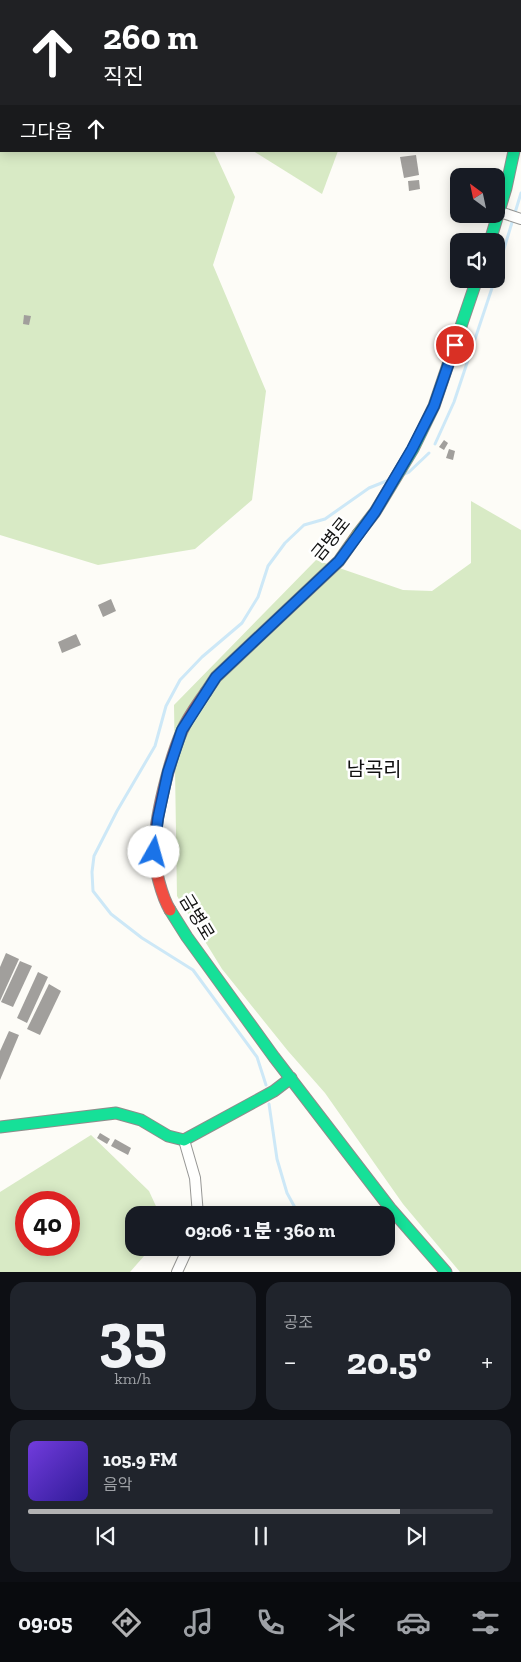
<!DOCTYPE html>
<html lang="ko">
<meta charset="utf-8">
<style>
body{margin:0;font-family:"Zilla Slab","Noto Sans KR",serif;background:#20242c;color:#f1f3f6;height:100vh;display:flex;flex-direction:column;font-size:19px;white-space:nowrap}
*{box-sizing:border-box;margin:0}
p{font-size:16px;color:#9ea1a6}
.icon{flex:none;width:28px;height:28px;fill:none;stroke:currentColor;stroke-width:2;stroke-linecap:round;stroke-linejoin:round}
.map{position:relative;height:1272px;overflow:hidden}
.sheet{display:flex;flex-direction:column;gap:10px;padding:10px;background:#0d0f14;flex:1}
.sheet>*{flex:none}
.top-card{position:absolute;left:0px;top:0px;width:521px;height:152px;box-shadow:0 2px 12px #0003;background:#202124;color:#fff;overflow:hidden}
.needle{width:32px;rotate:327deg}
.fabs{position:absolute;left:450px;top:168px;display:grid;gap:10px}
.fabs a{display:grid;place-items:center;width:55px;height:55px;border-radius:10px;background:#171b24;box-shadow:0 2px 12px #0003;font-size:25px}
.speed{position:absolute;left:15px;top:1191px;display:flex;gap:10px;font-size:25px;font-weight:700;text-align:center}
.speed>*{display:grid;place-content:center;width:65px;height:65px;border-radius:50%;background:#171b24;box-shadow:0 2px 12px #0003;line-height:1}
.speed .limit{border:8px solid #d22;background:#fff;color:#111}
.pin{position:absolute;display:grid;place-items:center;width:42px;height:42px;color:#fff;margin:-21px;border:2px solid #fff;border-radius:50%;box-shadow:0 1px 5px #0007}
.me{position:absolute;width:55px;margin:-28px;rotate:7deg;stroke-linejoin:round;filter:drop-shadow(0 0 4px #0008)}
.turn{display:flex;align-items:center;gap:18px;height:105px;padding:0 20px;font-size:22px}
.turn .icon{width:65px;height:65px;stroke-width:2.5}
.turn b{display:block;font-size:35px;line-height:42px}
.then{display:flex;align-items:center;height:48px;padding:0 20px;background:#0003;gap:10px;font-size:19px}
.big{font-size:38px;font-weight:800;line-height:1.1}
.sheet .tile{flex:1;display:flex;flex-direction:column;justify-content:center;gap:8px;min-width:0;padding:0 18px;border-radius:15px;background:#20242c}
.sheet .dial{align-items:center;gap:0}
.dial b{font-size:65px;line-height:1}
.song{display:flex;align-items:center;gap:15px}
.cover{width:60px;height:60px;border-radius:8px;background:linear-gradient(135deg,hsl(260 70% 55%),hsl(250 70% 35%))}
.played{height:5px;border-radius:2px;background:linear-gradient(90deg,#b2b2b3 80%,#363941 80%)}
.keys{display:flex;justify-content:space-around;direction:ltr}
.heat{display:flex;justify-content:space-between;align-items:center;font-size:28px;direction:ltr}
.sheet .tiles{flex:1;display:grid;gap:10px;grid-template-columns:1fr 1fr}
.tile:last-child{grid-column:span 2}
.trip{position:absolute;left:125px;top:1206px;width:270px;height:50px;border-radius:15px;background:#171b24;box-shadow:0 2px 12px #0003;font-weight:800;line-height:50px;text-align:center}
.menu{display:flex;height:80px;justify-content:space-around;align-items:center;background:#090b0e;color:#9ea1a6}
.menu .icon{width:35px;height:35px}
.menu .selected{color:#b2b2b3}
.menu b{font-size:22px;color:#f1f3f6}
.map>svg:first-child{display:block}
</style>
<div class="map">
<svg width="521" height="1272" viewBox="0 0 521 1272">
<rect width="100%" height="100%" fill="#fdfcf7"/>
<g fill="#d8eac5" fill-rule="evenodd">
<path d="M0 0H341V1H1V151H214L235 197 213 265 266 391 252 500 195 549 98 565 0 535Z"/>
<path d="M253 151H338L322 194Z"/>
<path d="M471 501 521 530V1272H460L403 1204 325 1093 288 1051 222 969 177 896 174 705 316 560 403 590 432 591 471 563Z"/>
<path d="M91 1135 149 1191 160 1215H134V1248H151L130 1272H0V1192ZM26 1202H69V1245H26Z"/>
</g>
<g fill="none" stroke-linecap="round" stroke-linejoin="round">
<g stroke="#cde8f7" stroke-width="3">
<path d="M496 275 521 193"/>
<path d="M435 444 454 402 495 279"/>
<path d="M404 474 409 472 429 453"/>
<path d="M266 1085 257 1057 193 970 142 938 111 914 93 891 92 872 94 856 117 811 155 746 166 706 180 680 202 657 242 623 258 597 268 566 285 543 304 525 325 519 369 488 389 480"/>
<path d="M269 1104 277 1159 287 1193 299 1215"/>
</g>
</g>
<g fill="#a19f9c">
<path d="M416 155 419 175 404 178 400 157Z"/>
<path d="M419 180 420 189 409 191 408 181Z"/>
<path d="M24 315 31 316 29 325 23 324Z"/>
<path d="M444 440 448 443 444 450 439 447Z"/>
<path d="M449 449 455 451 453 460 446 458Z"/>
<path d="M111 599 116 611 103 617 98 605Z"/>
<path d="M76 634 81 645 62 653 58 642Z"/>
<path d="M6 953 19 959 0 1001V967Z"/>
<path d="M20 961 32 966 13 1007 1 1002Z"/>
<path d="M38 972 48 977 27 1023 17 1018Z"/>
<path d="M49 984 61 991 40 1035 27 1029Z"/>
<path d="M9 1031 19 1035 0 1080V1051Z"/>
<path d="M100 1133 110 1139 107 1144 97 1138Z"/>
<path d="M115 1139 131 1148 128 1155 111 1146Z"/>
</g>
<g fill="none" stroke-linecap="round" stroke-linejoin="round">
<defs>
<g id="street">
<path d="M500 212 521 219"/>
<path d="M184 1140 195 1178 198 1215"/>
<path d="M177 1272 188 1248"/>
</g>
<g id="fast">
<path d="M490 241 506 188 514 151"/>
<path d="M358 534 375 512 413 449 434 406 477 279"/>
<path d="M170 910 187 937 274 1057 390 1208 446 1272"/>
<path d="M0 1127 116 1113 141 1120 168 1136 184 1140 274 1091 291 1078"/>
</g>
<g id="slow">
<path d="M520 111 521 104"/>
<path d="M206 692 216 677 339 561 358 534"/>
</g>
<path id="jam" d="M170 910C162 897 154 867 154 851 155 818 169 761 182 731 188 717 198 704 206 692"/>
</defs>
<use href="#street" stroke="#979795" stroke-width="12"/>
<use href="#fast" stroke="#8e8d8b" stroke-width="13"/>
<use href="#slow" stroke="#8e8d8b" stroke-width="13"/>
<use href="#jam" stroke="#8e8d8b" stroke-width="13"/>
<use href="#street" stroke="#fffffe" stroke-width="10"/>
<use href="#fast" stroke="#16e098" stroke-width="11"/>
<use href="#slow" stroke="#ffcf43" stroke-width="11"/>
<use href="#jam" stroke="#f24e42" stroke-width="11"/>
</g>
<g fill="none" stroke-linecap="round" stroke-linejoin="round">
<defs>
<path id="route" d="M154 852 158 818 168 772 182 730 216 677 339 561 375 512 412 449 434 406 455 345"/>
</defs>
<use href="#route" stroke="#114b97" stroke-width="12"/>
<use href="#route" stroke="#1a73e8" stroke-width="9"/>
</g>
<g text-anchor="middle" stroke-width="5" stroke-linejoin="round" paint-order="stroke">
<g font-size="18" fill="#111" stroke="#fff">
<text transform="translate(331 539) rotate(-51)" y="6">금병로</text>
<text transform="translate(197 917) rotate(59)" y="6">금병로</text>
</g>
<g font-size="20" fill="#111" stroke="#fff">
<text x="374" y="776">남곡리</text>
</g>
</g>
</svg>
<div class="fabs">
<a><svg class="needle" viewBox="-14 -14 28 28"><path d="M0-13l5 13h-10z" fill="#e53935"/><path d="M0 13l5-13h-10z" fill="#9ea1a6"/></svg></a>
<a><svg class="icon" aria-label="sound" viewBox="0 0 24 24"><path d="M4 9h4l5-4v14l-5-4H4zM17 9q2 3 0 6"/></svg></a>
</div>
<div class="speed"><div class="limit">40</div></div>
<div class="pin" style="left:455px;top:345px;background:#d93025"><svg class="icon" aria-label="arrive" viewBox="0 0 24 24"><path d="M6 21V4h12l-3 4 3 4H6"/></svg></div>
<svg class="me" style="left:154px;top:852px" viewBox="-20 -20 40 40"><circle r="19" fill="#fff"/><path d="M0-13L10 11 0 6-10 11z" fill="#1a73e8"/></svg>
<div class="trip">09:06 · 1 분 · 360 m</div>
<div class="top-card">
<div class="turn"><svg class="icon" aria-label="ahead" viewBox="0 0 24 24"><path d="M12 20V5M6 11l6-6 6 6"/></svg><div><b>260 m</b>직진</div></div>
<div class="then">그다음<svg class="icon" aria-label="ahead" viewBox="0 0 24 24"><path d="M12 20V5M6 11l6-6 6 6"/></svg></div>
</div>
</div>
<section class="sheet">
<div class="tiles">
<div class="tile dial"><b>35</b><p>km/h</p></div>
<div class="tile"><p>공조</p>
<div class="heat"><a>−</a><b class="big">20.5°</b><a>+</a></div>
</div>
<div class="tile">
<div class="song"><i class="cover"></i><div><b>105.9 FM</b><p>음악</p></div></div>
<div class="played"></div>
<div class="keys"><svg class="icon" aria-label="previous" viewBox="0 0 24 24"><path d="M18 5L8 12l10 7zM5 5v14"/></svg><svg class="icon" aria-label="pause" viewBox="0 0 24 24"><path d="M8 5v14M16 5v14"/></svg><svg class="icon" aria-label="next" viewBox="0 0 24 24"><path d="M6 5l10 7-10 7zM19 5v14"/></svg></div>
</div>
</div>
</section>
<nav class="menu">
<b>09:05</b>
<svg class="icon selected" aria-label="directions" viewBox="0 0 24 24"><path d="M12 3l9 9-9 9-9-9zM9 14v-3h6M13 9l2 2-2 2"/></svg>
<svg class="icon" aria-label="music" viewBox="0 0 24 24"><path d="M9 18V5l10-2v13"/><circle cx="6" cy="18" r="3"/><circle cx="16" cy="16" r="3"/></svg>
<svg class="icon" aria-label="phone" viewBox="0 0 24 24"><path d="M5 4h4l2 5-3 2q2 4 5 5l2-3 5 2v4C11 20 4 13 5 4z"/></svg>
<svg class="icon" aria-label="climate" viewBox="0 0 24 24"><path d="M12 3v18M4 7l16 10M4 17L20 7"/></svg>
<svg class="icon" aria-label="car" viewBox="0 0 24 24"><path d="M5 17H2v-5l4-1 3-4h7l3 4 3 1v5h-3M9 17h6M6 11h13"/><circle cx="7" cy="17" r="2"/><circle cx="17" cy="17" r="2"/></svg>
<svg class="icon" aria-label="filters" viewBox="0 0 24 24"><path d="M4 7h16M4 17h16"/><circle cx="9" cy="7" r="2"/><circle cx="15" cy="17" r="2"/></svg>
</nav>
